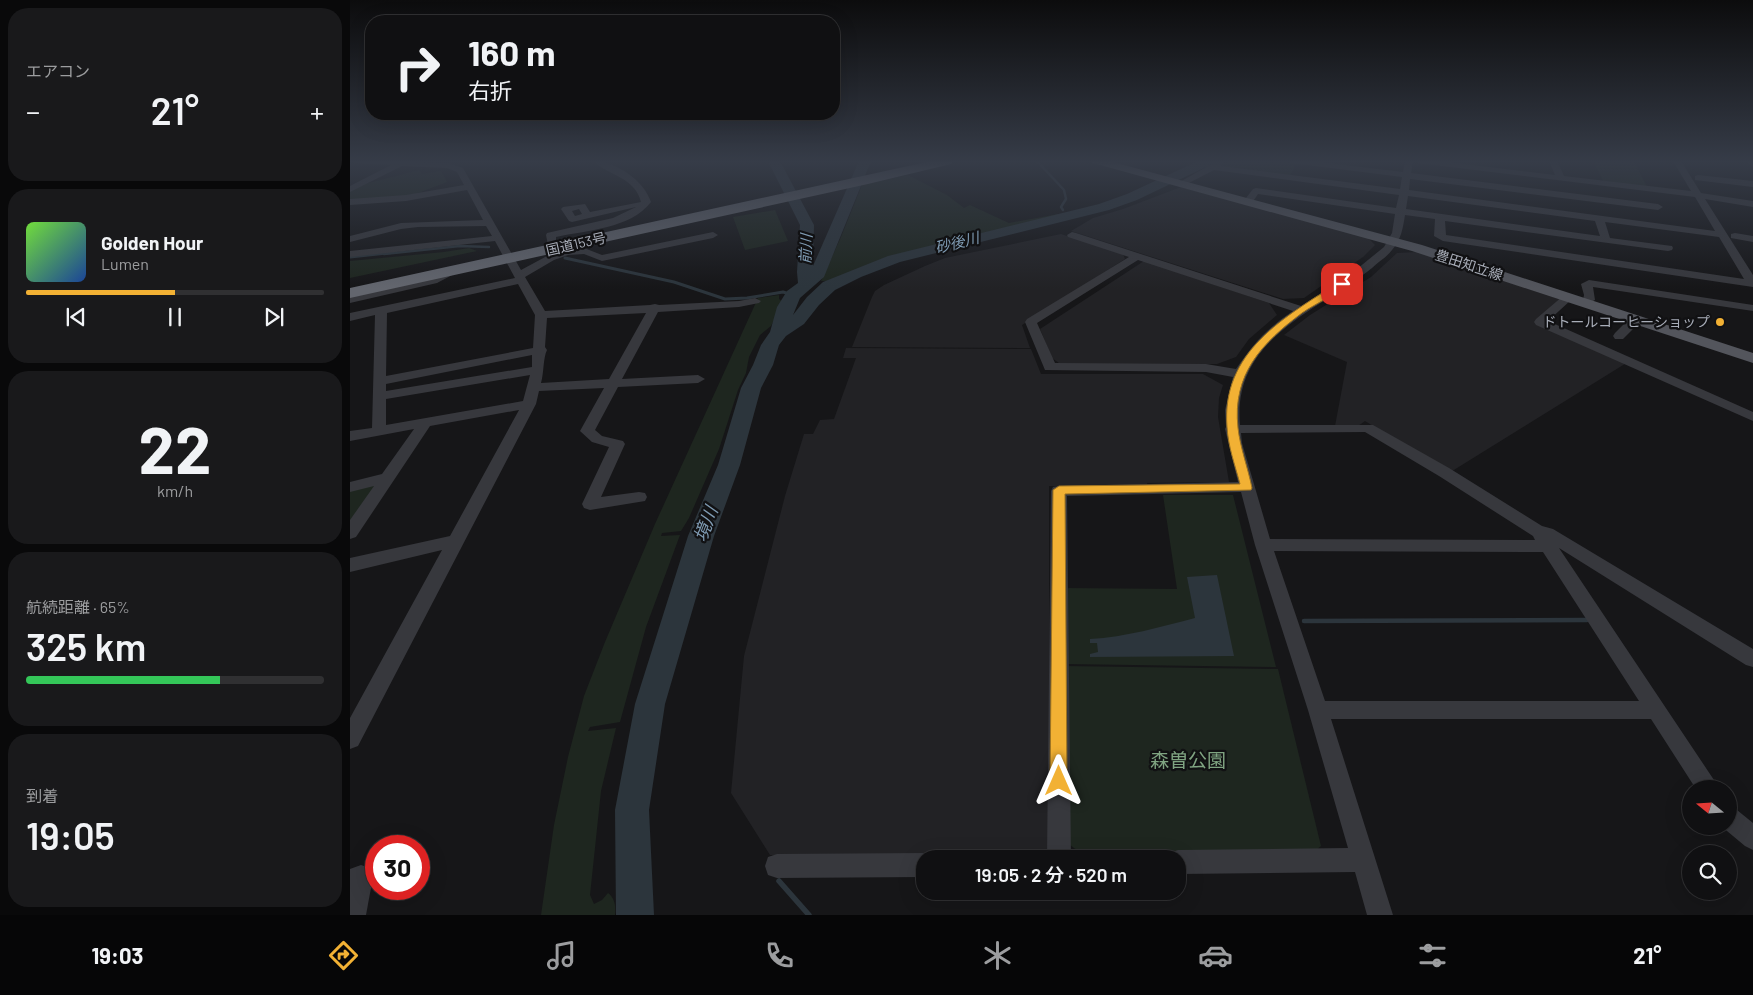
<!DOCTYPE html>
<html lang="ja">
<meta charset="utf-8">
<style>
body{margin:0;font-family:Barlow,"Noto Sans JP",sans-serif;background:#19191b;color:#f1f3f6;height:100vh;display:flex;flex-direction:column;font-size:19px;white-space:nowrap}
*{box-sizing:border-box;margin:0}
p{font-size:16px;color:#9c9d9f}
.icon{flex:none;width:28px;height:28px;fill:none;stroke:currentColor;stroke-width:2;stroke-linecap:round;stroke-linejoin:round}
.map{position:relative;flex:1;overflow:hidden}
.details{display:flex;flex-direction:column;gap:8px;padding:8px;background:#09090a;width:350px}
.details>*{flex:none}
.hud{position:absolute;left:15px;top:15px;width:475px;height:105px;border-radius:20px;box-shadow:0 5px 20px #0002,0 0 0 1px #303032;background:#101012;color:#f1f3f6;overflow:hidden}
.needle{width:32px;rotate:288deg}
.fabs{position:absolute;left:1332px;top:780px;display:grid;gap:10px}
.fabs a{display:grid;place-items:center;width:55px;height:55px;border-radius:50%;background:#101012;box-shadow:0 5px 20px #0002,0 0 0 1px #303032;font-size:25px}
.speed{position:absolute;left:15px;top:835px;display:flex;gap:10px;font-size:25px;font-weight:700;text-align:center}
.speed>*{display:grid;place-content:center;width:65px;height:65px;border-radius:50%;background:#101012;box-shadow:0 5px 20px #0002,0 0 0 1px #303032;line-height:1}
.speed .limit{border:8px solid #d22;background:#fff;color:#111}
.pin{position:absolute;display:grid;place-items:center;width:42px;height:42px;color:#fff;margin:-21px;border-radius:10px;box-shadow:0 2px 8px #0006}
.me{position:absolute;width:55px;margin:-28px;rotate:0deg;stroke-linejoin:round;filter:drop-shadow(0 0 4px #0008)}
.turn{display:flex;align-items:center;gap:18px;height:105px;padding:0 20px;font-size:22px}
.turn .icon{width:65px;height:65px;stroke-width:2.5}
.turn b{display:block;font-size:35px;line-height:42px}
.big{font-size:38px;font-weight:600;line-height:1.1}
.details .tile{flex:1;display:flex;flex-direction:column;justify-content:center;gap:8px;min-width:0;padding:0 18px;border-radius:20px;background:#19191b}
.details .dial{align-items:center;gap:0}
.dial b{font-size:65px;line-height:1}
.song{display:flex;align-items:center;gap:15px}
.cover{width:60px;height:60px;border-radius:8px;background:linear-gradient(135deg,hsl(100 70% 55%),hsl(220 70% 35%))}
.played{height:5px;border-radius:2px;background:linear-gradient(90deg,#f2b134 50%,#303032 50%)}
.keys{display:flex;justify-content:space-around;direction:ltr}
.heat{display:flex;justify-content:space-between;align-items:center;font-size:28px;direction:ltr}
.charge{height:8px;border-radius:4px;background:linear-gradient(90deg,#34c759 65%,#303032 0)}
.trip{position:absolute;left:566px;top:850px;width:270px;height:50px;border-radius:20px;background:#101012;box-shadow:0 5px 20px #0002,0 0 0 1px #303032;font-weight:600;line-height:50px;text-align:center}
.menu{display:flex;height:80px;justify-content:space-around;align-items:center;background:#060607;color:#9c9d9f}
.menu .icon{width:35px;height:35px}
.menu .active{color:#f2b134}
.menu b{font-size:22px;color:#f1f3f6}
main{display:flex;flex:1;min-height:0}
.map>svg:first-child{display:block}
</style>
<main>
<section class="details">
<div class="tile"><p>エアコン</p>
<div class="heat"><a>−</a><b class="big">21°</b><a>+</a></div>
</div>
<div class="tile">
<div class="song"><i class="cover"></i><div><b>Golden Hour</b><p>Lumen</p></div></div>
<div class="played"></div>
<div class="keys"><svg class="icon" aria-label="previous" viewBox="0 0 24 24"><path d="M18 5L8 12l10 7zM5 5v14"/></svg><svg class="icon" aria-label="pause" viewBox="0 0 24 24"><path d="M8 5v14M16 5v14"/></svg><svg class="icon" aria-label="next" viewBox="0 0 24 24"><path d="M6 5l10 7-10 7zM19 5v14"/></svg></div>
</div>
<div class="tile dial"><b>22</b><p>km/h</p></div>
<div class="tile"><p>航続距離 · 65%</p><b class="big">325 km</b><div class="charge"></div></div>
<div class="tile"><p>到着</p><b class="big">19:05</b></div>
</section>
<div class="map">
<svg width="1403" height="915" viewBox="0 0 1403 915">
<rect width="100%" height="100%" fill="#161618"/>
<g fill="#222225">
<path d="M831 187 1017 237 1025 245 1013 257 954 298 933 299 721 231 743 218 773 209Z"/>
<path d="M711 234 773 254 775 259 672 325 680 348 502 347 522 297 525 291 534 285 575 266 595 258Z"/>
<path d="M1067 252 1212 300 1187 321 1278 362 1099 473 1015 421 1008 426H985L997 362 934 335 960 315 1021 277 1047 253Z"/>
<path d="M794 261 919 303 927 315 899 339 886 357 867 364 717 365 709 363 702 358 690 329Z"/>
<path d="M496 348 681 349 691 374H853L873 385 869 398 868 417 879 482 797 483 798 486H699V850L694 859 420 855 381 793 394 656 435 496 454 434H463L470 420 484 419 506 358H493Z"/>
</g>
<g fill="#1e261f">
<path d="M879 161H931L946 163 940 176 867 167Z"/>
<path d="M1244 161H1284L1297 187 1253 181Z"/>
<path d="M69 170 72 174 91 171 97 182 63 195 0 201V190L11 185Z"/>
<path d="M558 175 597 195 614 208 620 205 659 223 714 213 716 214 527 262 480 281H471L491 237 512 185Z"/>
<path d="M425 210 438 241 395 250 383 217Z"/>
<path d="M119 248 127 251 0 278V261L94 252Z"/>
<path d="M429 295V299L433 302 421 326 410 335 399 357 396 373 388 390 369 449 339 518 331 531 312 533 311 536 330 535 296 627 270 722 240 727 238 731 266 728 251 791 240 895 244 904 252 900 258 893C265 898 266 907 265 915H191L204 825 218 757 234 696 255 642 305 524 408 298Z"/>
<path d="M28 482 0 523V489Z"/>
<path d="M813 495H883L926 667 713 664 714 588 827 589Z"/>
<path d="M714 666 928 669 971 846 964 852 728 851 720 845Z"/>
</g>
<path fill="#2c353c" d="M867 575 884 656 740 657V654L748 652 747 643H740V639C776 637 810 627 845 618L837 577Z"/>
<g fill="none" stroke-linecap="round" stroke-linejoin="round">
<g stroke="#2c353c" stroke-width="2.5">
<path d="M687 161 714 190 716 199 711 207 713 210"/>
<path d="M34 254 110 246 139 247"/>
</g>
<g stroke="#2c353c" stroke-width="3">
<path d="M0 257 46 252"/>
<path d="M215 258 324 282 375 299 397 298 433 292 443 295"/>
</g>
<path stroke="#2c353c" stroke-width="4.5" d="M954 621 1237 620"/>
<path stroke="#2c353c" stroke-width="5.5" d="M429 881 459 915"/>
<path fill="#2c353c" fill-rule="evenodd" d="M418 161H430L464 225 463 266 509 161H521L474 277 450 298 443 315 457 297 473 282 538 256 749 204 777 194 848 161H864L862 164 787 200 759 210 550 262 511 277 485 290 469 305 454 324 436 336 429 345 423 365 411 388 390 465 364 536 315 704 299 810 304 915H266L265 810 285 704 338 536 368 465 391 388 403 365 411 345 420 332 427 307 437 291 448 283 447 272 450 225Z"/>
<g fill="#37383d" fill-rule="evenodd">
<path d="M2 161 98 163 113 168 171 270 197 256 217 249 234 248 252 255 363 232 368 235 363 238 252 261 234 254 218 255 204 260 175 277 195 311 300 305 305 304 309 305 389 301 405 298 411 301 409 303 389 307 308 312 272 379 348 375 355 379 348 383 268 387 245 430 252 436 273 441 275 444 251 497 289 492 295 493 297 497 295 501 240 510 234 508 232 504 259 447 242 442 230 431 254 388 189 391 186 404 8 746 0 749V718L92 550 0 572V558L100 536 169 410 80 426 6 537 0 539V520L24 486 0 492V482L32 474 64 429 0 441V431L22 428 25 315 0 321V313L165 278 145 241 0 257V251L142 236 136 226 68 227 51 229 0 242V236L51 223 133 220 117 190 56 201 0 205V199L56 195 114 185 107 172 97 168 52 166 0 192V186L41 165 6 163ZM168 284 185 315 183 348 36 376 37 313ZM296 313 259 379 191 383C194 373 193 358 197 350L195 347 197 318ZM182 355V367L36 391V384ZM180 375 173 401 36 425V399Z"/>
<path d="M243 161C265 161 294 180 301 202 280 229 237 230 206 237V245H198L196 235 197 233 263 218 286 207 222 222 219 221 211 209 213 207 235 204 240 212 291 202C285 177 259 176 243 161ZM229 209 232 214 225 216 222 211Z"/>
<path d="M867 161H873L874 163 871 166 1050 189 1052 177 941 163 937 161H961L1053 172 1055 161H1063L1061 173 1308 204 1313 207 1308 210 1060 179 1059 190 1365 231 1345 197 1068 163 1064 161H1089L1205 175 1199 161H1207L1214 176 1341 191 1323 161H1331L1351 193 1403 201V207L1355 199 1403 275V287L1093 241 1084 236 1085 219 1055 215C1053 228 1051 240 1042 250 1037 257 1028 262 1022 268 967 312 882 338 890 425H1023L1099 468 1192 526 1203 529 1403 649V667L1396 665 1209 548 1370 789H1346L1301 719H981L1043 915H1017L1005 872 828 874V859H817L819 853 828 850 998 848 958 710 905 545 891 492 717 496 721 859H697L701 491 703 487 709 486 888 482 875 429 876 427 875 410 883 377 856 372 695 370 675 322 677 319 779 257 718 237 717 235 722 232 726 233 951 306 1002 273 1034 247 1042 233 1045 214 908 194 904 200H898L896 198 903 189 906 188 1046 208 1049 195 864 170 835 185H829L828 183ZM1058 196 1245 221 1250 236 1056 209ZM1095 221 1318 251 1322 250 1323 248 1322 246 1260 238 1255 222 1369 237 1394 279 1096 235ZM788 260 943 311C916 329 904 343 886 369L856 364 705 363 687 323ZM1015 432 1089 476 1183 536 1185 540 920 539 892 443 891 433ZM924 551 1193 552 1289 701H975Z"/>
<path d="M1396 161H1403V167Z"/>
<path d="M1348 175 1403 181V187L1345 180V176Z"/>
<path d="M1385 233 1403 236V242L1381 238V234Z"/>
<path d="M102 268 107 271 106 273 87 283 0 303V297L79 279Z"/>
<path d="M1239 280 1403 305V311L1243 287 1245 300 1239 303 1233 300 1234 295 1231 284Z"/>
<path d="M1217 295 1221 296 1223 298 1221 300 1198 321 1403 412V421L1186 325 1184 322 1186 319 1213 296Z"/>
<path d="M1285 316 1291 320 1289 323 1273 339H1265L1263 336 1265 333 1281 317Z"/>
<path d="M1379 807 1387 810 1403 823V850L1395 846 1371 826H1379Z"/>
<path d="M575 853 585 859H575V877L427 878 418 875 415 866 418 857 427 854Z"/>
<path d="M11 865 20 868 23 877 16 915H0V869Z"/>
</g>
<path fill="#53555c" fill-rule="evenodd" d="M742 161H759L1072 245 1403 353V363L1062 251 743 163Z"/>
<path fill="#63666e" fill-rule="evenodd" d="M581 161H603L601 164 518 184 0 298V288Z"/>
</g>
<linearGradient id="sky" x2="0" y2="1"><stop stop-color="#0c0c0d"/><stop offset="0.56" stop-color="#363c48"/><stop offset="1" stop-color="#363c48" stop-opacity="0"/></linearGradient>
<rect width="1403" height="289" fill="url(#sky)"/>
<path fill="#f2b134" stroke="#9d7322" d="M990 282 997 284C985 296 966 303 952 313 912 343 882 374 888 428 890 447 898 468 902 488L901 490 715 494 717 781 715 787 709 789 703 787 700 781 703 490 709 486 890 484C885 465 878 446 877 427 871 352 934 317 990 282Z"/>
<circle fill="#f2b134" stroke="#111113" stroke-width="2" cx="1370" cy="322" r="5"/>
<g text-anchor="middle" stroke-width="4.5" stroke-linejoin="round" paint-order="stroke">
<g font-size="14" fill="#a8adb8" stroke="#111113">
<text transform="translate(226 244) rotate(-13)" y="5">国道153号</text>
<text transform="translate(1119 265) rotate(18)" y="5">豊田知立線</text>
</g>
<g font-size="14" fill="#a8adb8" stroke="#111113" text-anchor="end">
<text x="1360" y="327">ドトールコーヒーショップ</text>
</g>
<g font-size="15" font-style="italic" fill="#7f9bb3" stroke="#111113">
<text transform="translate(607 243) rotate(-14)" y="5">砂後川</text>
<text transform="translate(456 249) rotate(-87)" y="5">前川</text>
</g>
<g font-size="18" font-style="italic" fill="#7f9bb3" stroke="#111113">
<text transform="translate(356 524) rotate(-69)" y="6">境川</text>
</g>
<g font-size="19" fill="#7fa381" stroke="#111113">
<text x="838" y="767">森曽公園</text>
</g>
</g>
</svg>
<div class="fabs">
<a><svg class="needle" viewBox="-14 -14 28 28"><path d="M0-13l5 13h-10z" fill="#e53935"/><path d="M0 13l5-13h-10z" fill="#9c9d9f"/></svg></a>
<a><svg class="icon" aria-label="search" viewBox="0 0 24 24"><circle cx="10" cy="10" r="6"/><path d="M15 15l6 6"/></svg></a>
</div>
<div class="speed"><div class="limit">30</div></div>
<div class="pin" style="left:992px;top:284px;background:#d93025"><svg class="icon" aria-label="arrive" viewBox="0 0 24 24"><path d="M6 21V4h12l-3 4 3 4H6"/></svg></div>
<svg class="me" style="left:709px;top:781px" viewBox="-20 -20 40 40"><path d="M0-17L14 15 0 8-14 15z" fill="#f2b134" stroke="#fff" stroke-width="4"/></svg>
<div class="trip">19:05 · 2 分 · 520 m</div>
<div class="hud">
<div class="turn"><svg class="icon" aria-label="right" viewBox="0 0 24 24"><path d="M7 20v-9h11M14 6l5 5-5 5"/></svg><div><b>160 m</b>右折</div></div>
</div>
</div>
</main>
<nav class="menu">
<b>19:03</b>
<svg class="icon active" aria-label="directions" viewBox="0 0 24 24"><path d="M12 3l9 9-9 9-9-9zM9 14v-3h6M13 9l2 2-2 2"/></svg>
<svg class="icon" aria-label="music" viewBox="0 0 24 24"><path d="M9 18V5l10-2v13"/><circle cx="6" cy="18" r="3"/><circle cx="16" cy="16" r="3"/></svg>
<svg class="icon" aria-label="phone" viewBox="0 0 24 24"><path d="M5 4h4l2 5-3 2q2 4 5 5l2-3 5 2v4C11 20 4 13 5 4z"/></svg>
<svg class="icon" aria-label="climate" viewBox="0 0 24 24"><path d="M12 3v18M4 7l16 10M4 17L20 7"/></svg>
<svg class="icon" aria-label="car" viewBox="0 0 24 24"><path d="M5 17H2v-5l4-1 3-4h7l3 4 3 1v5h-3M9 17h6M6 11h13"/><circle cx="7" cy="17" r="2"/><circle cx="17" cy="17" r="2"/></svg>
<svg class="icon" aria-label="filters" viewBox="0 0 24 24"><path d="M4 7h16M4 17h16"/><circle cx="9" cy="7" r="2"/><circle cx="15" cy="17" r="2"/></svg>
<b>21°</b>
</nav>
